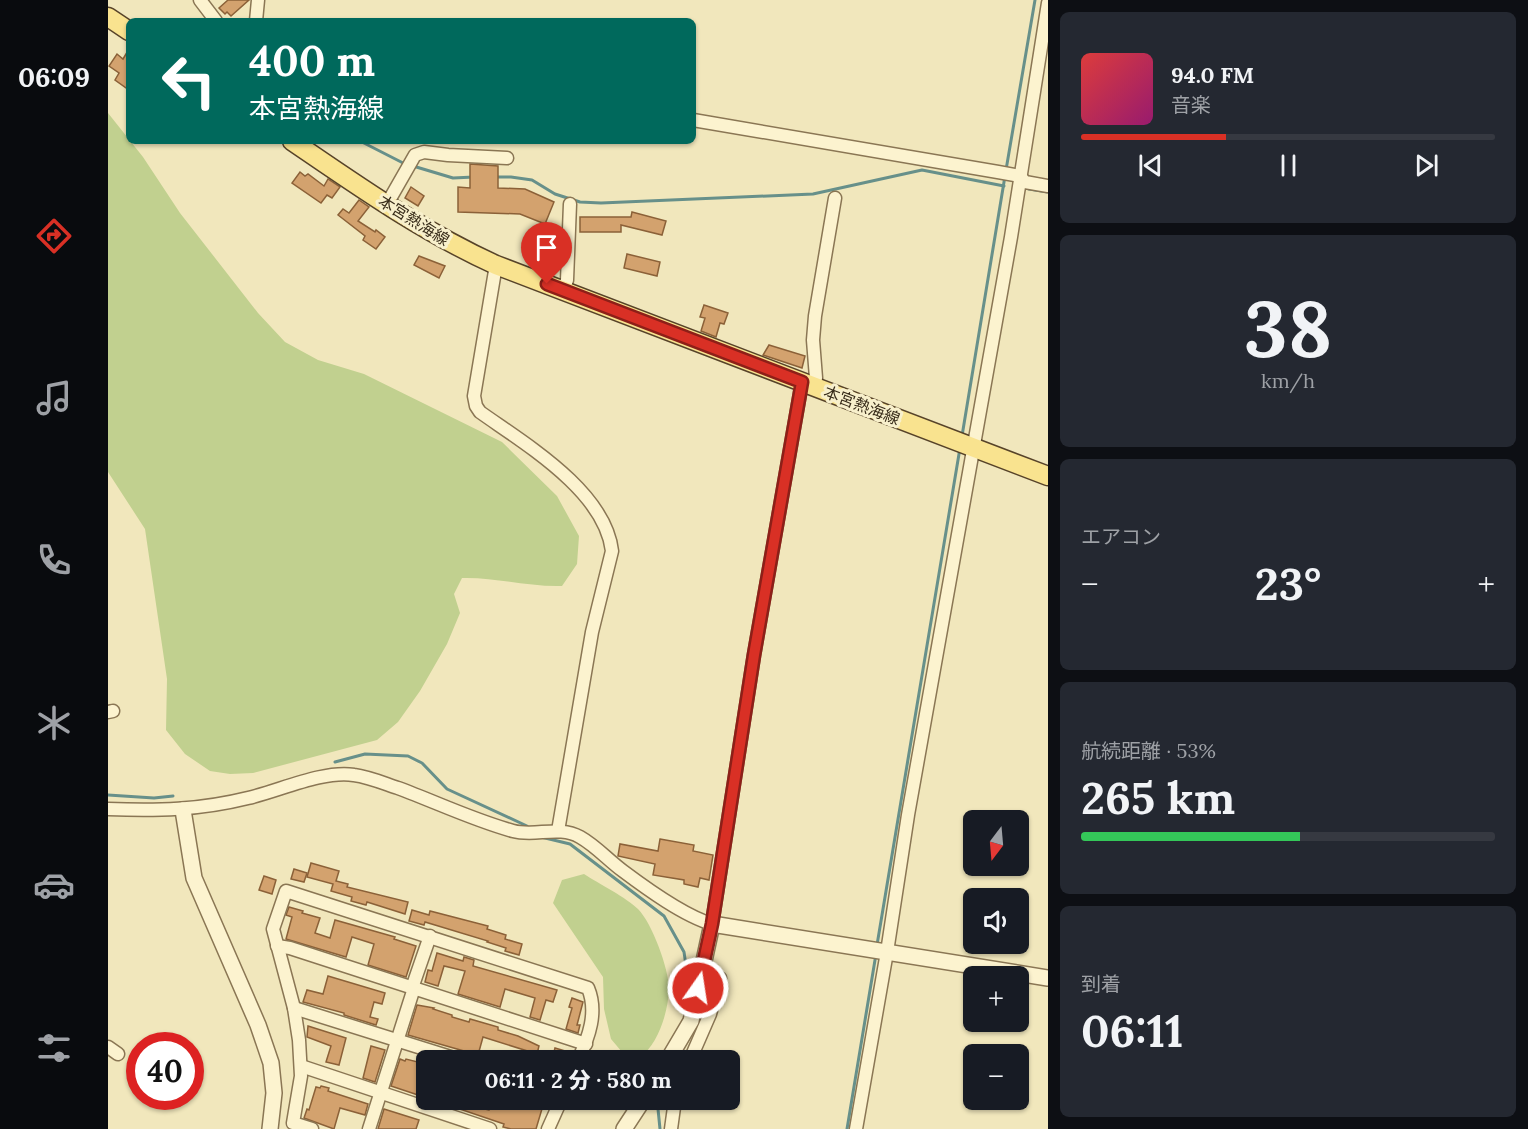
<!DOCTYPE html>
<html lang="ja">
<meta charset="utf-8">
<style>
body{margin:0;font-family:Lora,"Noto Sans JP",serif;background:#242831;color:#f1f3f6;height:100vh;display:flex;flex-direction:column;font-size:22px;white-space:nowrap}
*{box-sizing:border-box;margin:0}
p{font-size:20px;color:#9ea1a6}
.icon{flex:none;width:33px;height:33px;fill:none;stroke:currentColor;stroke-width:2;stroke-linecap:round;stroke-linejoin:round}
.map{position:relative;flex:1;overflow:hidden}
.panel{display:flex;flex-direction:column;gap:12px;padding:12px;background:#0d0f14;width:480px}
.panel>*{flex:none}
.hud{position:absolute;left:18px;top:18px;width:570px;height:126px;border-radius:9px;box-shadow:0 2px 4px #0004;background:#00695c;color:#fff;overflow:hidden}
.needle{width:39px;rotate:196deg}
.controls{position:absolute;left:855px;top:810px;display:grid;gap:12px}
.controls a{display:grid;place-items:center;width:66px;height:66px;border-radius:9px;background:#171b24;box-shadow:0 2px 4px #0004;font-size:30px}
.speed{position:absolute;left:18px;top:1032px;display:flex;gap:12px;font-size:30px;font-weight:700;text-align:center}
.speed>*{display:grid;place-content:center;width:78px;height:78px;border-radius:50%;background:#171b24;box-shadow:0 2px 4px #0004;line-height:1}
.speed .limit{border:9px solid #d22;background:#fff;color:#111}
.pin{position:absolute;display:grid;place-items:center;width:51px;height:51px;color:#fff;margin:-62px -26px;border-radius:50% 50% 50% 0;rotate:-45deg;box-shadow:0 0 6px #0007}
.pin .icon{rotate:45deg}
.me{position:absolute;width:66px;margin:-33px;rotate:13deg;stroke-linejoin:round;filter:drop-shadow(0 0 4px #0008)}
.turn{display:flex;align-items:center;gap:21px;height:126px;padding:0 24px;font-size:27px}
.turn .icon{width:78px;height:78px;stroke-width:2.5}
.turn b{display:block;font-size:42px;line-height:51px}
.big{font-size:45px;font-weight:800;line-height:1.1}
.panel .tile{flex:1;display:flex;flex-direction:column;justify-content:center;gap:9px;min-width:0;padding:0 21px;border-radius:9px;background:#242831}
.panel .dial{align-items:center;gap:0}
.dial b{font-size:78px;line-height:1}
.song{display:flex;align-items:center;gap:18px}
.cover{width:72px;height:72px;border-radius:9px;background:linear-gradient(135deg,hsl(0 70% 55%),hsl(320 70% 35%))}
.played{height:6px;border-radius:3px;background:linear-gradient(90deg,#d93025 35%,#363941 35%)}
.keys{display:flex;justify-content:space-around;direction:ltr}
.heat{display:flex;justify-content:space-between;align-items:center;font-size:33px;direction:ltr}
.charge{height:9px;border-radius:4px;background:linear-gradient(90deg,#34c759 53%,#363941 0)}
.trip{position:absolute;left:308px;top:1050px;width:324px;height:60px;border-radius:9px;background:#171b24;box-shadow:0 2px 4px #0004;font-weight:800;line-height:60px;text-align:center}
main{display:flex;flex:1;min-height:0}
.dock{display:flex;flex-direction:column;width:108px;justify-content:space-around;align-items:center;background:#090b0e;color:#9ea1a6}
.dock .icon{width:42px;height:42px}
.dock .on{color:#d93025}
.dock b{font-size:27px;color:#f1f3f6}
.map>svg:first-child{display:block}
</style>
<main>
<nav class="dock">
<b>06:09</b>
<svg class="icon on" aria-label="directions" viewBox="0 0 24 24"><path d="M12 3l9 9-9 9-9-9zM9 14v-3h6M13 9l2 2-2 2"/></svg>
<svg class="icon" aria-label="music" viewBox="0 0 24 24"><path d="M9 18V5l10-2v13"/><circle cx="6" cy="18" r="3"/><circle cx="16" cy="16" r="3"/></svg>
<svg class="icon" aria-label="phone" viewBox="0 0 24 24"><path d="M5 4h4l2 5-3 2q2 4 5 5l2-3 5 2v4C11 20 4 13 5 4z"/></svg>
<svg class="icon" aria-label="climate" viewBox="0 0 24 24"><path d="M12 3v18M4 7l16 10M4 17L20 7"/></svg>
<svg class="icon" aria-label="car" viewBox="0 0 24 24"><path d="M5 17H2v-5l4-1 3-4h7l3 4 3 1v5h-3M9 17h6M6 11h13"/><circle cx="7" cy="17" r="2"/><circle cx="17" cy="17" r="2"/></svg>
<svg class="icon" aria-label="filters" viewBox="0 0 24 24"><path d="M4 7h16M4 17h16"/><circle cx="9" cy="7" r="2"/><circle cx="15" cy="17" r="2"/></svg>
</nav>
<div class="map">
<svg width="940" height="1129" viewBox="0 0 940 1129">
<rect width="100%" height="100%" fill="#f1e7bc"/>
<g fill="#c1d08f">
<path d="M0 113 35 157 72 213 150 313 177 342 210 360 256 374 394 442 449 496 471 536 469 564 454 586C420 587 387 577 354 578L346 594 352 613 339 644 312 691 290 722 269 740 145 773 122 774 102 771 77 754 58 730 59 679 37 529 0 472Z"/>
<path d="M476 874C490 883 519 898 530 909 544 923 561 969 561 989 560 1013 550 1045 531 1058L514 1052 503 1039 496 1009 495 977 445 903 454 880Z"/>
</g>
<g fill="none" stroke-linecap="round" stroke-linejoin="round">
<g stroke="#67908a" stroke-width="3">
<path d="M252 141 299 165"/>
<path d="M305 166 345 178 366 177"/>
<path d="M898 170 927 0"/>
<path d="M388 177H403L424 180 447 194 472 202 493 203 705 194 814 170 896 186"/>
<path d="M921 189 940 192"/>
<path d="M854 436 897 176"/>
<path d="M227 762 257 754 300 756 314 763 339 789 419 826"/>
<path d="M0 795 46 798 65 796"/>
<path d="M433 837 462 844 556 916 576 952 579 972 578 1000"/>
<path d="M769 945 852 448"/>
<path d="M552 1129 550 1109 554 1100"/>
<path d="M739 1129 768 954"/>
</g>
</g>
<g fill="#d3a26e" stroke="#8b6138" stroke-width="1.5">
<path d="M120 0H141L123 16 119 12 117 14 111 8Z"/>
<path d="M21 49V90L7 80 11 73 1 66 9 54 15 59Z"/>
<path d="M362 164 390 166V188L417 189 446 202 437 224 412 214 350 212V187L362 188Z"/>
<path d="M192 172 197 176 200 174 216 186 220 179 232 187 224 198 219 195 213 203 184 183Z"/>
<path d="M303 187 316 196 310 206 297 198Z"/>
<path d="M251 200 261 207 250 221 267 232 268 230 277 237 268 249 255 240 257 236 230 215 235 209 241 213Z"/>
<path d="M524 212 558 221 554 235 513 225V232H472V217H523Z"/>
<path d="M519 254 552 262 549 276 516 268Z"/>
<path d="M311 256 337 266 331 278 306 265Z"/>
<path d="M596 305 620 313 616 324 612 323 608 337 593 331 597 318 592 317Z"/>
<path d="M661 345 697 356 694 368 655 355Z"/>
<path d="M552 839 586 845 585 851 605 855 601 880 592 878 590 887 576 884V880L545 875 547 864 510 856 512 844 550 851Z"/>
<path d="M203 863 231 871 228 881 240 884 239 887 300 902 297 914 259 902 258 905 243 901 244 897 223 891 225 884 199 877Z"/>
<path d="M186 869 199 873 196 882 183 879Z"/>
<path d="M156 876 168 880 164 894 151 890Z"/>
<path d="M181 907 195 911 194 913 212 918 207 933 222 938 227 920 287 937 286 939 308 946 298 977 260 965 266 944 244 937 238 957 178 939 184 917 178 915Z"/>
<path d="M304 910 321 915 322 911 380 926 379 929 398 935 397 939 414 944 411 955 397 951 398 948 379 942 380 941 317 922 316 925 301 921Z"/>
<path d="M329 953 355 961 356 957 366 960 365 966 449 990 445 1002 438 1000 432 1020 422 1017 427 998 397 989 392 1007 350 994 357 971 336 966 330 986 317 982 320 970 324 971Z"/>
<path d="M220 976 277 993 274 1004 266 1002 262 1017 270 1019 268 1025 236 1015V1013L195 1002 199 990 215 994Z"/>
<path d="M464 998 475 1002 469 1025H472L470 1033 458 1029 464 1008 461 1007Z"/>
<path d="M309 1005 326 1008 325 1009 344 1015V1017L361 1022 362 1019 390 1027V1030L410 1036 431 1046 429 1054 375 1037 370 1055 300 1035Z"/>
<path d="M200 1026 238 1038 231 1065 218 1062 223 1046 199 1037Z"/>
<path d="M263 1046 277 1050 267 1082 255 1078Z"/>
<path d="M447 1048 464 1053 462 1060H444Z"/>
<path d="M292 1059 297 1061 298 1059 318 1064V1077L313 1096 283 1086Z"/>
<path d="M213 1086 221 1088 220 1091 260 1104 257 1115 232 1108 226 1129 196 1118 199 1109 201 1110 208 1087 212 1088Z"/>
<path d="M331 1100H356L355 1103 381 1110 382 1108 385 1109 388 1100H427L436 1102 428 1129H403L395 1127 396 1124 331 1102Z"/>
<path d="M276 1109 311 1120 308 1129H270Z"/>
</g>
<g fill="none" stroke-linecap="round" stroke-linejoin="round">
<defs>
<g id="minor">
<path d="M92 0 108 21"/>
<path d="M148 21 150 0"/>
<path d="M585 120 890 172 912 176 917 182 940 186"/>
<path d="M279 204 307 155 316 152 340 155 399 158"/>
<path d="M388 265 366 396 368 406 372 412C417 444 497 491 504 551L484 632 450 831"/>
<path d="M455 291 459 280 462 204"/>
<path d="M706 387 708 378 705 340 707 316 727 198"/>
<path d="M0 712 5 711"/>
<path d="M0 809C49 811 92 810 140 798 171 791 215 770 246 775 261 777 275 783 290 788 328 802 365 820 405 831 427 837 451 825 472 837 488 846 500 860 515 871 539 889 576 916 604 924L646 655 694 382"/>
<path d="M169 946 182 948 478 1044"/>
<path d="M304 988 322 936"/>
<path d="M186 1008 352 1060"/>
<path d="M0 1047 10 1054"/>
<path d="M582 1060 602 1014 612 978 594 971"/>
<path d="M193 1066 382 1129"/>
<path d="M204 1129 185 1123 193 1076 191 1040 186 1008 165 929 178 891 480 988C490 1012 481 1037 470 1060"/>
<path d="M261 1129 306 988"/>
<path d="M440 1129 453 1100"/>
<path d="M563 1129 567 1100"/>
<path d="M748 1129 779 952 800 815 903 237 940 3"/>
</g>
<g id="tertiary">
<path d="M75 810 86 878 150 1025 163 1063 166 1093 162 1129"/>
<path d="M560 1060 583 1021 604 924 940 978"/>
<path d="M516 1129 535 1100"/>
</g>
<g id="primary">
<path d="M0 17 21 31"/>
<path d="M184 141C250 186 315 232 388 265L940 476"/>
</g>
</defs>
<use href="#minor" stroke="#8a7654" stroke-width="15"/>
<use href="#tertiary" stroke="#8a7654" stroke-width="18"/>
<use href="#primary" stroke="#574329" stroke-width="21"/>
<use href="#minor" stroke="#fcf3cf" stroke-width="12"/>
<use href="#tertiary" stroke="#fcf3cf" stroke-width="15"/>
<use href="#primary" stroke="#f9e38f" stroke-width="18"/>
</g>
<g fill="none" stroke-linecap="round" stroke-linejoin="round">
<defs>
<path id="route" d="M439 284 694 382 646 655 604 924 590 988"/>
</defs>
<use href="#route" stroke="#8d1f18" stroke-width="15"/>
<use href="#route" stroke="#d93025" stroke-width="10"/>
</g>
<g text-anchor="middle" stroke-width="6" stroke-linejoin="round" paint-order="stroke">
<g font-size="16" fill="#382c1a" stroke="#f8f0cc">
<text transform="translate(306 220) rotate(32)" y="6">本宮熱海線</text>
<text transform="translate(754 405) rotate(21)" y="6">本宮熱海線</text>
</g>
</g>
</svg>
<div class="controls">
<a><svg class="needle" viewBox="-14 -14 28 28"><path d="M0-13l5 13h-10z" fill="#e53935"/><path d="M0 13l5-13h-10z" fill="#9ea1a6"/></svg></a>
<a><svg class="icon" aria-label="sound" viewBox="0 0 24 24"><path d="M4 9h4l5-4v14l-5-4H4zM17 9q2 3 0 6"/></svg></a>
<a>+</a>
<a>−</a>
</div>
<div class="speed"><div class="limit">40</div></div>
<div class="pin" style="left:439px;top:284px;background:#d93025"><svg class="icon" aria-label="arrive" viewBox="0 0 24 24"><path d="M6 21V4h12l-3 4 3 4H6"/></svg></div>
<svg class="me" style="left:590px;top:988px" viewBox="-20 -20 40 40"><circle r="17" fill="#d93025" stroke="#fff" stroke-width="3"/><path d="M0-11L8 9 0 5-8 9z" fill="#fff"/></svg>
<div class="trip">06:11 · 2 分 · 580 m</div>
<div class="hud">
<div class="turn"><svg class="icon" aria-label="left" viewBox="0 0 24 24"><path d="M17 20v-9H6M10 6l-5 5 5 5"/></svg><div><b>400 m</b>本宮熱海線</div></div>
</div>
</div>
<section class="panel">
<div class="tile">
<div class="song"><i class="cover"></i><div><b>94.0 FM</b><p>音楽</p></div></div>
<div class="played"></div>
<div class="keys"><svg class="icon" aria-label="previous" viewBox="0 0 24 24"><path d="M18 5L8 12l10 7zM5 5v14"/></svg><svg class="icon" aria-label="pause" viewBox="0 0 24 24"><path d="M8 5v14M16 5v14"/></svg><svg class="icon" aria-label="next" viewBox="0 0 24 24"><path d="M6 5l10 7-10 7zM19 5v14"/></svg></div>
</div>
<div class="tile dial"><b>38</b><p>km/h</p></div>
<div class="tile"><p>エアコン</p>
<div class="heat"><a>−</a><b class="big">23°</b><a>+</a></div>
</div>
<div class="tile"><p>航続距離 · 53%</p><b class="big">265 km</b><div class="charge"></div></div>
<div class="tile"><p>到着</p><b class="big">06:11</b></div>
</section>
</main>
